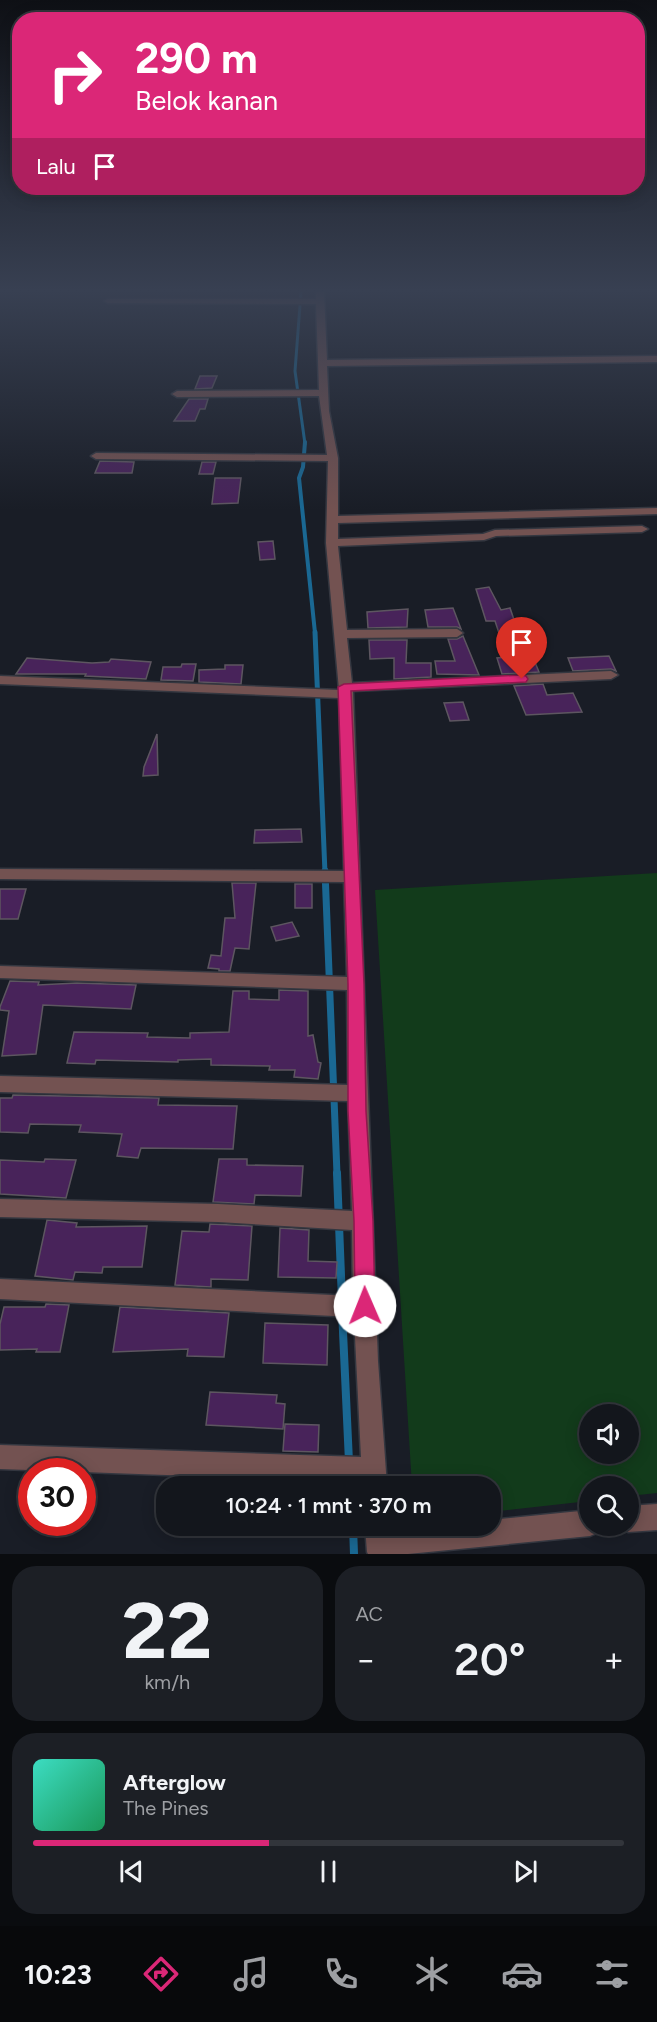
<!DOCTYPE html>
<html lang="id">
<meta charset="utf-8">
<style>
body{margin:0;font-family:Figtree,sans-serif;background:#1c1f25;color:#f1f3f6;height:100vh;display:flex;flex-direction:column;font-size:22px;white-space:nowrap}
*{box-sizing:border-box;margin:0}
p{font-size:20px;color:#9d9fa3}
.icon{flex:none;width:33px;height:33px;fill:none;stroke:currentColor;stroke-width:2;stroke-linecap:round;stroke-linejoin:round}
.map{position:relative;height:1554px;overflow:hidden}
.details{display:flex;flex-direction:column;gap:12px;padding:12px;background:#0a0c0f;flex:1}
.details>*{flex:none}
.banner{position:absolute;left:12px;top:12px;width:633px;height:183px;border-radius:24px;box-shadow:0 3px 15px #0003,0 0 0 2px #32353b;background:#db2777;color:#fff;overflow:hidden}
.controls{position:absolute;left:579px;top:1404px;display:grid;gap:12px}
.controls a{display:grid;place-items:center;width:60px;height:60px;border-radius:50%;background:#13161c;box-shadow:0 3px 15px #0003,0 0 0 2px #32353b;font-size:30px}
.speed{position:absolute;left:18px;top:1458px;display:flex;gap:12px;font-size:30px;font-weight:700;text-align:center}
.speed>*{display:grid;place-content:center;width:78px;height:78px;border-radius:50%;background:#13161c;box-shadow:0 3px 15px #0003,0 0 0 2px #32353b;line-height:1}
.speed .limit{border:9px solid #d22;background:#fff;color:#111}
.pin{position:absolute;display:grid;place-items:center;width:51px;height:51px;color:#fff;margin:-62px -26px;border-radius:50% 50% 50% 0;rotate:-45deg;box-shadow:0 0 6px #0007}
.pin .icon{rotate:45deg}
.me{position:absolute;width:66px;margin:-33px;rotate:359deg;stroke-linejoin:round;filter:drop-shadow(0 0 4px #0008)}
.turn{display:flex;align-items:center;gap:21px;height:126px;padding:0 24px;font-size:27px}
.turn .icon{width:78px;height:78px;stroke-width:2.5}
.turn b{display:block;font-size:42px;line-height:51px}
.then{display:flex;align-items:center;height:57px;padding:0 24px;background:#0003;gap:12px;font-size:22px}
.big{font-size:45px;font-weight:600;line-height:1.1}
.details .tile{flex:1;display:flex;flex-direction:column;justify-content:center;gap:9px;min-width:0;padding:0 21px;border-radius:24px;background:#1c1f25}
.details .dial{align-items:center;gap:0}
.dial b{font-size:78px;line-height:1}
.song{display:flex;align-items:center;gap:18px}
.cover{width:72px;height:72px;border-radius:9px;background:linear-gradient(135deg,hsl(170 70% 55%),hsl(150 70% 35%))}
.played{height:6px;border-radius:3px;background:linear-gradient(90deg,#db2777 40%,#32353b 40%)}
.keys{display:flex;justify-content:space-around;direction:ltr}
.heat{display:flex;justify-content:space-between;align-items:center;font-size:33px;direction:ltr}
.details .tiles{flex:1;display:grid;gap:12px;grid-template-columns:1fr 1fr}
.tile:last-child{grid-column:span 2}
.trip{position:absolute;left:156px;top:1476px;width:345px;height:60px;border-radius:24px;background:#13161c;box-shadow:0 3px 15px #0003,0 0 0 2px #32353b;font-weight:600;line-height:60px;text-align:center}
.dock{display:flex;height:96px;justify-content:space-around;align-items:center;background:#08090b;color:#9d9fa3}
.dock .icon{width:42px;height:42px}
.dock .selected{color:#db2777}
.dock b{font-size:27px;color:#f1f3f6}
.map>svg:first-child{display:block}
</style>
<div class="map">
<svg width="657" height="1554" viewBox="0 0 657 1554">
<rect width="100%" height="100%" fill="#191d26"/>
<path fill="#123b1b" fill-rule="evenodd" d="M657 873V1493L629 1496 628 1486H590L589 1501 491 1512 490 1486H412L375 890ZM590 1414H628V1454H590Z"/>
<g fill="none" stroke-linecap="round" stroke-linejoin="round">
<path stroke="#1a6893" stroke-width="3" d="M301 292 295 371 305 444"/>
<path stroke="#1a6893" stroke-width="4" d="M305 442 303 467 299 478 315 633"/>
<path stroke="#1a6893" stroke-width="5" d="M315 632 325 873"/>
<path stroke="#1a6893" stroke-width="7" d="M325 871 337 1174"/>
<g stroke="#1a6893" stroke-width="8">
<path d="M337 1173 342 1301"/>
<path d="M342 1310 349 1462"/>
<path d="M350 1475V1486"/>
<path d="M353 1526 354 1554"/>
</g>
</g>
<g fill="#48235a" stroke="#5d5660" stroke-width="1.5">
<path d="M200 376H217L212 388 195 389Z"/>
<path d="M189 399H208L205 409H200L195 421H174Z"/>
<path d="M100 461 134 462 132 473H95Z"/>
<path d="M202 462H216L213 474H199Z"/>
<path d="M215 478H241L238 503 212 504Z"/>
<path d="M273 541 275 559 260 560 258 542Z"/>
<path d="M489 587 501 610 510 608 526 655H532L539 672 502 674 497 658 507 657 495 621H486L476 589Z"/>
<path d="M453 608 461 629 457 627H428L425 610Z"/>
<path d="M408 609 407 627 368 628 367 612Z"/>
<path d="M463 636 479 675 437 674 435 661H455L448 639H457Z"/>
<path d="M369 640H407L406 663H431V677L394 679V658L370 659Z"/>
<path d="M609 656 616 671 611 669 573 671 568 658Z"/>
<path d="M27 658 92 663 109 662 111 659 151 662 146 679 85 676 86 674H16Z"/>
<path d="M182 664H196L193 681 161 680 163 667H181Z"/>
<path d="M225 665H243L241 684 199 682V670L225 669Z"/>
<path d="M543 684 547 695 573 693 582 712 526 715 514 686Z"/>
<path d="M463 702 469 720 450 721 444 703Z"/>
<path d="M157 734 158 775 143 776 144 767Z"/>
<path d="M301 829 302 842 254 843 255 830Z"/>
<path d="M232 883H256L249 949 235 948 230 971H219V969L208 968 211 955 221 956 225 918H235Z"/>
<rect x="295" y="884" width="17" height="24"/>
<path d="M0 889H26L18 919H0Z"/>
<path d="M292 922 299 936 276 941 271 927Z"/>
<path d="M10 981 39 982 38 985 77 983 136 985 131 1009 43 1005 36 1054 2 1056 9 1011 0 1010V1007Z"/>
<path d="M279 990 308 991V1036L313 1035 318 1062 321 1063 318 1079 294 1077 295 1070H269L270 1066 211 1065V1059L178 1060V1062L96 1060 95 1064 67 1063 74 1032 148 1033 147 1037 190 1038V1033L229 1032 233 991H249V999L279 1000Z"/>
<path d="M13 1095 159 1098 158 1105 237 1106 233 1149 141 1148 138 1158 117 1156 122 1134 79 1132 81 1125 30 1124 28 1133 0 1132V1098H12Z"/>
<path d="M45 1159 76 1160 66 1198 0 1194V1160L44 1162Z"/>
<path d="M219 1159H247V1165L303 1166 301 1196 255 1195 254 1204 213 1202Z"/>
<path d="M47 1220 77 1223 76 1227 147 1226 142 1267H103L102 1273 75 1272 73 1280 35 1276Z"/>
<path d="M210 1224 252 1226 248 1280 211 1279V1287L175 1285 182 1231 209 1232Z"/>
<path d="M280 1228 309 1230 308 1261 337 1262 336 1278 278 1277Z"/>
<path d="M46 1304 69 1305 60 1352H36L37 1349 0 1350V1324L4 1307H45Z"/>
<path d="M120 1307 229 1313 224 1357 187 1356 188 1349 113 1352Z"/>
<path d="M265 1323 328 1325 327 1365 263 1363Z"/>
<path d="M210 1392 277 1395 276 1403 285 1404 283 1429 206 1425Z"/>
<path d="M285 1424 319 1425 318 1452 283 1451Z"/>
</g>
<g fill="none" stroke-linecap="round" stroke-linejoin="round">
<defs>
<g id="minor">
<path d="M316 292H324L327 360 657 356V362L327 366 329 411 338 458V516L657 508V514L338 523V539L483 534 495 530 642 526 648 529 642 532 496 536 484 540 338 546 347 630 457 629 463 633 457 637 347 638 352 683 611 671 618 675 611 679 353 691 378 1361 387 1486H363L362 1482 0 1469V1445L361 1457 354 1317 0 1299V1279L353 1296 352 1230 218 1222 0 1217V1199L218 1204 352 1211 348 1101 0 1092V1076L348 1085 347 990 0 978V966L347 977 344 882 0 879V869L344 871 339 698 0 684V676L339 690 326 543 328 461 96 459 91 456 96 453 327 455 319 396 177 397 172 394 177 391 319 390 316 304 108 303 104 301 108 299H316Z"/>
<path d="M657 1504V1530L628 1532 619 1528 618 1526H628V1506Z"/>
<path d="M590 1510V1526H602L599 1532 590 1536 408 1554H368L367 1552 365 1526H391V1530L436 1526H490V1520Z"/>
</g>
</defs>
<use href="#minor" stroke="#343740" stroke-width="3"/>
<use href="#minor" fill="#735251" fill-rule="evenodd"/>
</g>
<linearGradient id="sky" x2="0" y2="1"><stop stop-color="#0e1015"/><stop offset="0.57" stop-color="#384052"/><stop offset="1" stop-color="#384052" stop-opacity="0"/></linearGradient>
<rect width="657" height="510" fill="url(#sky)"/>
<path fill="#db2777" stroke="#8e194d" stroke-width="1.5" d="M522 675 526 676 528 679 526 682 351 691 364 984 366 1111 373 1221 375 1306 372 1313 365 1316 358 1313 355 1306 354 1221 348 1111V984L338 687 344 684Z"/>
</svg>
<div class="controls">
<a><svg class="icon" aria-label="sound" viewBox="0 0 24 24"><path d="M4 9h4l5-4v14l-5-4H4zM17 9q2 3 0 6"/></svg></a>
<a><svg class="icon" aria-label="search" viewBox="0 0 24 24"><circle cx="10" cy="10" r="6"/><path d="M15 15l6 6"/></svg></a>
</div>
<div class="speed"><div class="limit">30</div></div>
<div class="pin" style="left:522px;top:679px;background:#d93025"><svg class="icon" aria-label="arrive" viewBox="0 0 24 24"><path d="M6 21V4h12l-3 4 3 4H6"/></svg></div>
<svg class="me" style="left:365px;top:1306px" viewBox="-20 -20 40 40"><circle r="19" fill="#fff"/><path d="M0-13L10 11 0 6-10 11z" fill="#db2777"/></svg>
<div class="trip">10:24 · 1 mnt · 370 m</div>
<div class="banner">
<div class="turn"><svg class="icon" aria-label="right" viewBox="0 0 24 24"><path d="M7 20v-9h11M14 6l5 5-5 5"/></svg><div><b>290 m</b>Belok kanan</div></div>
<div class="then">Lalu<svg class="icon" aria-label="arrive" viewBox="0 0 24 24"><path d="M6 21V4h12l-3 4 3 4H6"/></svg></div>
</div>
</div>
<section class="details">
<div class="tiles">
<div class="tile dial"><b>22</b><p>km/h</p></div>
<div class="tile"><p>AC</p>
<div class="heat"><a>−</a><b class="big">20°</b><a>+</a></div>
</div>
<div class="tile">
<div class="song"><i class="cover"></i><div><b>Afterglow</b><p>The Pines</p></div></div>
<div class="played"></div>
<div class="keys"><svg class="icon" aria-label="previous" viewBox="0 0 24 24"><path d="M18 5L8 12l10 7zM5 5v14"/></svg><svg class="icon" aria-label="pause" viewBox="0 0 24 24"><path d="M8 5v14M16 5v14"/></svg><svg class="icon" aria-label="next" viewBox="0 0 24 24"><path d="M6 5l10 7-10 7zM19 5v14"/></svg></div>
</div>
</div>
</section>
<nav class="dock">
<b>10:23</b>
<svg class="icon selected" aria-label="directions" viewBox="0 0 24 24"><path d="M12 3l9 9-9 9-9-9zM9 14v-3h6M13 9l2 2-2 2"/></svg>
<svg class="icon" aria-label="music" viewBox="0 0 24 24"><path d="M9 18V5l10-2v13"/><circle cx="6" cy="18" r="3"/><circle cx="16" cy="16" r="3"/></svg>
<svg class="icon" aria-label="phone" viewBox="0 0 24 24"><path d="M5 4h4l2 5-3 2q2 4 5 5l2-3 5 2v4C11 20 4 13 5 4z"/></svg>
<svg class="icon" aria-label="climate" viewBox="0 0 24 24"><path d="M12 3v18M4 7l16 10M4 17L20 7"/></svg>
<svg class="icon" aria-label="car" viewBox="0 0 24 24"><path d="M5 17H2v-5l4-1 3-4h7l3 4 3 1v5h-3M9 17h6M6 11h13"/><circle cx="7" cy="17" r="2"/><circle cx="17" cy="17" r="2"/></svg>
<svg class="icon" aria-label="filters" viewBox="0 0 24 24"><path d="M4 7h16M4 17h16"/><circle cx="9" cy="7" r="2"/><circle cx="15" cy="17" r="2"/></svg>
</nav>
